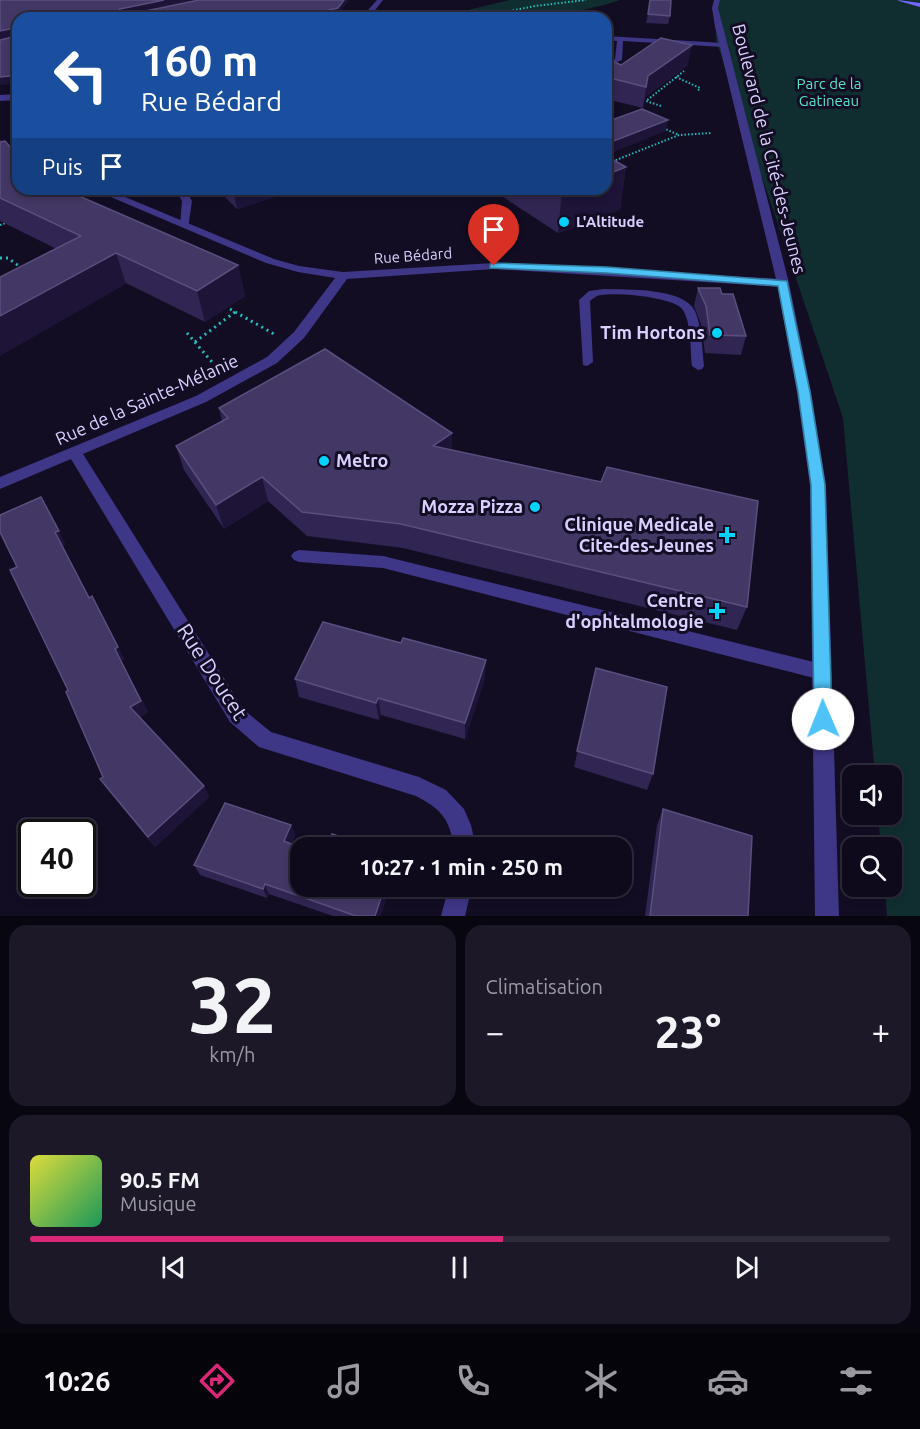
<!DOCTYPE html>
<html lang="fr">
<meta charset="utf-8">
<style>
body{margin:0;font-family:Ubuntu,sans-serif;background:#1c1828;color:#f1f3f6;height:100vh;display:flex;flex-direction:column;font-size:22px;white-space:nowrap}
*{box-sizing:border-box;margin:0}
p{font-size:20px;color:#9b9aa3}
.icon{flex:none;width:33px;height:33px;fill:none;stroke:currentColor;stroke-width:2;stroke-linecap:round;stroke-linejoin:round}
.map{position:relative;height:916px;overflow:hidden}
.side{display:flex;flex-direction:column;gap:9px;padding:9px;background:#08060f;flex:1}
.side>*{flex:none}
.top-card{position:absolute;left:12px;top:12px;width:600px;height:183px;border-radius:18px;box-shadow:0 3px 9px #0003,0 0 0 2px #2e2b3a;background:#1a4fa0;color:#fff;overflow:hidden}
.tools{position:absolute;left:842px;top:765px;display:grid;gap:12px}
.tools a{display:grid;place-items:center;width:60px;height:60px;border-radius:12px;background:#0e0a1b;box-shadow:0 3px 9px #0003,0 0 0 2px #2e2b3a;font-size:30px}
.speed{position:absolute;left:18px;top:819px;display:flex;gap:12px;font-size:30px;font-weight:700;text-align:center}
.speed>*{display:grid;place-content:center;width:78px;height:78px;border-radius:50%;background:#0e0a1b;box-shadow:0 3px 9px #0003,0 0 0 2px #2e2b3a;line-height:1}
.speed .limit{border:3px solid #111;border-radius:9px;background:#fff;color:#111}
.pin{position:absolute;display:grid;place-items:center;width:51px;height:51px;color:#fff;margin:-62px -26px;border-radius:50% 50% 50% 0;rotate:-45deg;box-shadow:0 0 6px #0007}
.pin .icon{rotate:45deg}
.me{position:absolute;width:66px;margin:-33px;rotate:359deg;stroke-linejoin:round;filter:drop-shadow(0 0 4px #0008)}
.turn{display:flex;align-items:center;gap:21px;height:126px;padding:0 30px;font-size:27px}
.turn .icon{width:78px;height:78px;stroke-width:2.5}
.turn b{display:block;font-size:42px;line-height:51px}
.then{display:flex;align-items:center;height:57px;padding:0 30px;background:#0003;gap:12px;font-size:22px}
.big{font-size:45px;font-weight:700;line-height:1.1}
.side .card{flex:1;display:flex;flex-direction:column;justify-content:center;gap:9px;min-width:0;padding:0 21px;border-radius:18px;background:#1c1828}
.side .dial{align-items:center;gap:0}
.dial b{font-size:78px;line-height:1}
.song{display:flex;align-items:center;gap:18px}
.cover{width:72px;height:72px;border-radius:9px;background:linear-gradient(135deg,hsl(60 70% 55%),hsl(150 70% 35%))}
.played{height:6px;border-radius:3px;background:linear-gradient(90deg,#db2777 55%,#2e2b3a 55%)}
.keys{display:flex;justify-content:space-around;direction:ltr}
.heat{display:flex;justify-content:space-between;align-items:center;font-size:33px;direction:ltr}
.side .tiles{flex:1;display:grid;gap:9px;grid-template-columns:1fr 1fr}
.card:last-child{grid-column:span 2}
.trip{position:absolute;left:290px;top:837px;width:342px;height:60px;border-radius:18px;background:#0e0a1b;box-shadow:0 3px 9px #0003,0 0 0 2px #2e2b3a;font-weight:700;line-height:60px;text-align:center}
.dock{display:flex;height:96px;justify-content:space-around;align-items:center;background:#06040b;color:#9b9aa3}
.dock .icon{width:42px;height:42px}
.dock .selected{color:#db2777}
.dock b{font-size:27px;color:#f1f3f6}
.map>svg:first-child{display:block}
</style>
<div class="map">
<svg width="920" height="916" viewBox="0 0 920 916">
<rect width="100%" height="100%" fill="#130d24"/>
<g fill="#102e2f">
<path d="M510 0H620C558 21 498 18 434 18Z"/>
<path d="M717 0H920V916H887L885 887 891 886V848L881 847 878 815 891 814V776L875 775 843 418 716 40Z"/>
</g>
<g fill="none" stroke-linecap="round" stroke-linejoin="round">
<g stroke="#28bbbb" stroke-width="2" stroke-dasharray="1.5 2" stroke-linecap="butt">
<path d="M475 18 535 6 586 0"/>
<path d="M676 77 700 88 697 92"/>
<path d="M661 106 646 101 684 71"/>
<path d="M663 128 679 135"/>
<path d="M606 164 679 135 711 133"/>
<path d="M0 225 9 222"/>
</g>
<g stroke="#28bbbb" stroke-width="3" stroke-dasharray="2 4" stroke-linecap="butt">
<path d="M0 258H8L23 269"/>
<path d="M230 309 274 334"/>
<path d="M187 333 218 369"/>
<path d="M195 342 235 312"/>
</g>
<g fill="#3e3686" fill-rule="evenodd">
<path d="M606 36 723 43 726 45 723 47 623 41 622 60 606 66V62L615 59 617 41 606 40Z"/>
<path d="M175 189H185L192 201 188 228 180 226 182 201Z"/>
<path d="M604 289C627 290 683 287 695 311 702 328 702 348 704 366L702 369 698 370 692 366C690 349 692 326 683 310 676 297 611 291 597 296 595 297 592 299 590 301L593 362 587 366 583 365 579 300 589 291Z"/>
<path d="M299 550 383 556 822 664 828 667 830 672 828 677 822 680 383 568 299 562 294 560 291 556 294 552Z"/>
</g>
<g fill="#3e3686" fill-rule="evenodd">
<path d="M377 0H383L369 18H361Z"/>
<path d="M18 94V100L0 101V95Z"/>
<path d="M92 189H106L274 259 299 266 343 272 494 263 783 279 789 283 783 287 494 269 347 279 304 338 277 363 206 402 83 454 244 710 271 732 419 777 446 790 464 809 471 825 476 848H454C450 819 441 809 416 796L259 747 230 722 71 459 0 489V477L196 396 267 357 294 332 335 278 298 272 266 263Z"/>
<path d="M449 886H472L465 916H441Z"/>
</g>
<path fill="#3e3686" fill-rule="evenodd" d="M714 0H720L718 8 723 27 789 283 811 392 826 485 839 916H815L810 485 797 392 777 283 715 27 712 8Z"/>
<path fill="#7567ff" fill-rule="evenodd" d="M898 0 920 3V7L899 1Z"/>
</g>
<g fill="#312553">
<path d="M648 14 670 16 668 24 646 23Z"/>
<path d="M606 58 621 65H688L645 97 643 108 606 99Z"/>
<path d="M0 139 18 189 238 265 245 296 205 322 0 221Z"/>
<path d="M626 167 620 210 558 233 500 195V189H606Z"/>
<path d="M218 189H300L237 209 219 191Z"/>
<path d="M698 288 722 294 746 336 741 355 705 353 701 324 694 306Z"/>
<path d="M219 408 452 450 747 607 737 630 403 548 307 536 268 501 224 529 184 470 176 446 222 421Z"/>
<path d="M41 497 65 544 62 545 78 576 124 659 121 661 148 712 140 717 204 786 209 797 155 847 108 790 100 779 103 777 17 567Z"/>
<path d="M596 668 653 774 647 790 574 767Z"/>
<path d="M485 678 465 739 381 715 379 720 299 697 295 679Z"/>
<path d="M663 809 748 916H645L657 825Z"/>
<path d="M291 825 295 835 291 844 390 888 380 916H333L269 894 267 898 200 875 194 865Z"/>
</g>
<g fill="#1d1438">
<path d="M164 0H197L122 16 118 11 120 9Z"/>
<path d="M344 0H349L338 15 325 18H293Z"/>
<path d="M15 28 18 35 0 39V31Z"/>
<path d="M692 45 688 65 645 97 643 108 648 76Z"/>
<path d="M18 75V83L0 85V77Z"/>
<path d="M668 120 666 131 606 155V144Z"/>
<path d="M626 167 620 210 558 233 562 190 565 189H606V175Z"/>
<path d="M233 189H300L237 209Z"/>
<path d="M116 253 126 284 0 356V316Z"/>
<path d="M238 265 245 296 205 322 197 291Z"/>
<path d="M452 433V457L433 446Z"/>
<path d="M262 477 268 501 224 529 216 505Z"/>
<path d="M59 531 65 544 62 545 55 532Z"/>
<path d="M92 596 124 659 121 661 148 712 137 718 130 707 115 649Z"/>
<path d="M486 660 485 678 465 739V723Z"/>
<path d="M378 698 381 715 379 720 376 703Z"/>
<path d="M204 786 209 797 155 847 148 837Z"/>
<path d="M291 825 295 835 287 851 284 841Z"/>
<path d="M265 884 269 894 267 898 263 889Z"/>
<path d="M385 886H389L390 888 380 916H375Z"/>
</g>
<g fill="#433765" stroke="#5a4f7e" stroke-width="1.5">
<path d="M0 0H164L120 9 118 11 136 13 199 0H344L338 8 293 18H18V75L0 77V40L16 36 18 30 15 28 0 31Z"/>
<path d="M650 0H671L670 16 648 14Z"/>
<path d="M661 38 692 45 648 76 646 87 606 77V58L621 65Z"/>
<path d="M642 109 668 120 606 144V122Z"/>
<path d="M5 141 18 156V189H63L238 265 197 291 116 253 0 316V277L81 236 0 198V142Z"/>
<path d="M606 156 626 167 606 175Z"/>
<path d="M698 288H720L722 294H733L746 336 710 335 706 306Z"/>
<path d="M325 349 452 433 433 446 601 482 607 467 758 501 747 607 401 524 302 512 262 477 216 505 176 446 228 418 219 408Z"/>
<path d="M41 497 59 531 55 532 89 598 92 596 118 647 115 649 141 701 130 707 204 786 148 837 100 779 103 777 66 692 68 690 10 570 17 567 0 532V515Z"/>
<path d="M323 622 401 643 403 638 486 660 465 723 378 698 376 703 295 679Z"/>
<path d="M596 668 667 687 653 774 577 751Z"/>
<path d="M225 803 291 825 284 841 301 848H300V886H385L375 916H356L265 884 263 889 194 865Z"/>
<path d="M663 809 752 836 748 916H650Z"/>
<path d="M332 834 375 848H326Z"/>
</g>
<path fill="#4fc3f7" stroke="#337fa1" stroke-width="1.5" d="M494 263 607 267 787 281 810 392 825 485 832 719 829 725 823 728 816 725 814 719 811 485 798 392 778 286 607 273 490 268V264Z"/>
<g fill="#00d3fb" stroke="#130d24" stroke-width="2">
<circle cx="564" cy="222" r="6"/>
<circle cx="717" cy="333" r="6"/>
<circle cx="324" cy="461" r="6"/>
<circle cx="535" cy="507" r="6"/>
<path d="M724 526h6v6h6v6h-6v6h-6v-6h-6v-6h6z"/>
<path d="M714 602h6v6h6v6h-6v6h-6v-6h-6v-6h6z"/>
</g>
<g text-anchor="middle" stroke-width="6" stroke-linejoin="round" paint-order="stroke">
<g font-size="15" fill="#56e5ca" stroke="#130d24">
<text x="829" y="89">Parc de la<tspan x="829" dy="17">Gatineau</tspan></text>
</g>
<g font-size="15" font-weight="bold" fill="#d9d0ff" stroke="#130d24" text-anchor="start">
<text x="576" y="227">L'Altitude</text>
</g>
<g font-size="15" fill="#d9d0ff" stroke="#130d24">
<text transform="translate(413 256) rotate(-4)" y="5">Rue Bédard</text>
</g>
<g font-size="18" fill="#d9d0ff" stroke="#130d24">
<text transform="translate(769 149) rotate(76)" y="6">Boulevard de la Cité-des-Jeunes</text>
<text transform="translate(147 400) rotate(-24)" y="6">Rue de la Sainte-Mélanie</text>
</g>
<g font-size="18" font-weight="bold" fill="#d9d0ff" stroke="#130d24" text-anchor="end">
<text x="705" y="339">Tim Hortons</text>
<text x="336" y="467" text-anchor="start">Metro</text>
<text x="523" y="513">Mozza Pizza</text>
<text x="714" y="531">Clinique Medicale<tspan x="714" dy="21">Cite-des-Jeunes</tspan></text>
<text x="704" y="607">Centre<tspan x="704" dy="21">d'ophtalmologie</tspan></text>
</g>
<g font-size="21" fill="#d9d0ff" stroke="#130d24">
<text transform="translate(212 672) rotate(57)" y="7">Rue Doucet</text>
</g>
</g>
</svg>
<div class="tools">
<a><svg class="icon" aria-label="sound" viewBox="0 0 24 24"><path d="M4 9h4l5-4v14l-5-4H4zM17 9q2 3 0 6"/></svg></a>
<a><svg class="icon" aria-label="search" viewBox="0 0 24 24"><circle cx="10" cy="10" r="6"/><path d="M15 15l6 6"/></svg></a>
</div>
<div class="speed"><div class="limit">40</div></div>
<div class="pin" style="left:494px;top:266px;background:#d93025"><svg class="icon" aria-label="arrive" viewBox="0 0 24 24"><path d="M6 21V4h12l-3 4 3 4H6"/></svg></div>
<svg class="me" style="left:823px;top:719px" viewBox="-20 -20 40 40"><circle r="19" fill="#fff"/><path d="M0-13L10 11 0 6-10 11z" fill="#4fc3f7"/></svg>
<div class="trip">10:27 · 1 min · 250 m</div>
<div class="top-card">
<div class="turn"><svg class="icon" aria-label="left" viewBox="0 0 24 24"><path d="M17 20v-9H6M10 6l-5 5 5 5"/></svg><div><b>160 m</b>Rue Bédard</div></div>
<div class="then">Puis<svg class="icon" aria-label="arrive" viewBox="0 0 24 24"><path d="M6 21V4h12l-3 4 3 4H6"/></svg></div>
</div>
</div>
<section class="side">
<div class="tiles">
<div class="card dial"><b>32</b><p>km/h</p></div>
<div class="card"><p>Climatisation</p>
<div class="heat"><a>−</a><b class="big">23°</b><a>+</a></div>
</div>
<div class="card">
<div class="song"><i class="cover"></i><div><b>90.5 FM</b><p>Musique</p></div></div>
<div class="played"></div>
<div class="keys"><svg class="icon" aria-label="previous" viewBox="0 0 24 24"><path d="M18 5L8 12l10 7zM5 5v14"/></svg><svg class="icon" aria-label="pause" viewBox="0 0 24 24"><path d="M8 5v14M16 5v14"/></svg><svg class="icon" aria-label="next" viewBox="0 0 24 24"><path d="M6 5l10 7-10 7zM19 5v14"/></svg></div>
</div>
</div>
</section>
<nav class="dock">
<b>10:26</b>
<svg class="icon selected" aria-label="directions" viewBox="0 0 24 24"><path d="M12 3l9 9-9 9-9-9zM9 14v-3h6M13 9l2 2-2 2"/></svg>
<svg class="icon" aria-label="music" viewBox="0 0 24 24"><path d="M9 18V5l10-2v13"/><circle cx="6" cy="18" r="3"/><circle cx="16" cy="16" r="3"/></svg>
<svg class="icon" aria-label="phone" viewBox="0 0 24 24"><path d="M5 4h4l2 5-3 2q2 4 5 5l2-3 5 2v4C11 20 4 13 5 4z"/></svg>
<svg class="icon" aria-label="climate" viewBox="0 0 24 24"><path d="M12 3v18M4 7l16 10M4 17L20 7"/></svg>
<svg class="icon" aria-label="car" viewBox="0 0 24 24"><path d="M5 17H2v-5l4-1 3-4h7l3 4 3 1v5h-3M9 17h6M6 11h13"/><circle cx="7" cy="17" r="2"/><circle cx="17" cy="17" r="2"/></svg>
<svg class="icon" aria-label="filters" viewBox="0 0 24 24"><path d="M4 7h16M4 17h16"/><circle cx="9" cy="7" r="2"/><circle cx="15" cy="17" r="2"/></svg>
</nav>
